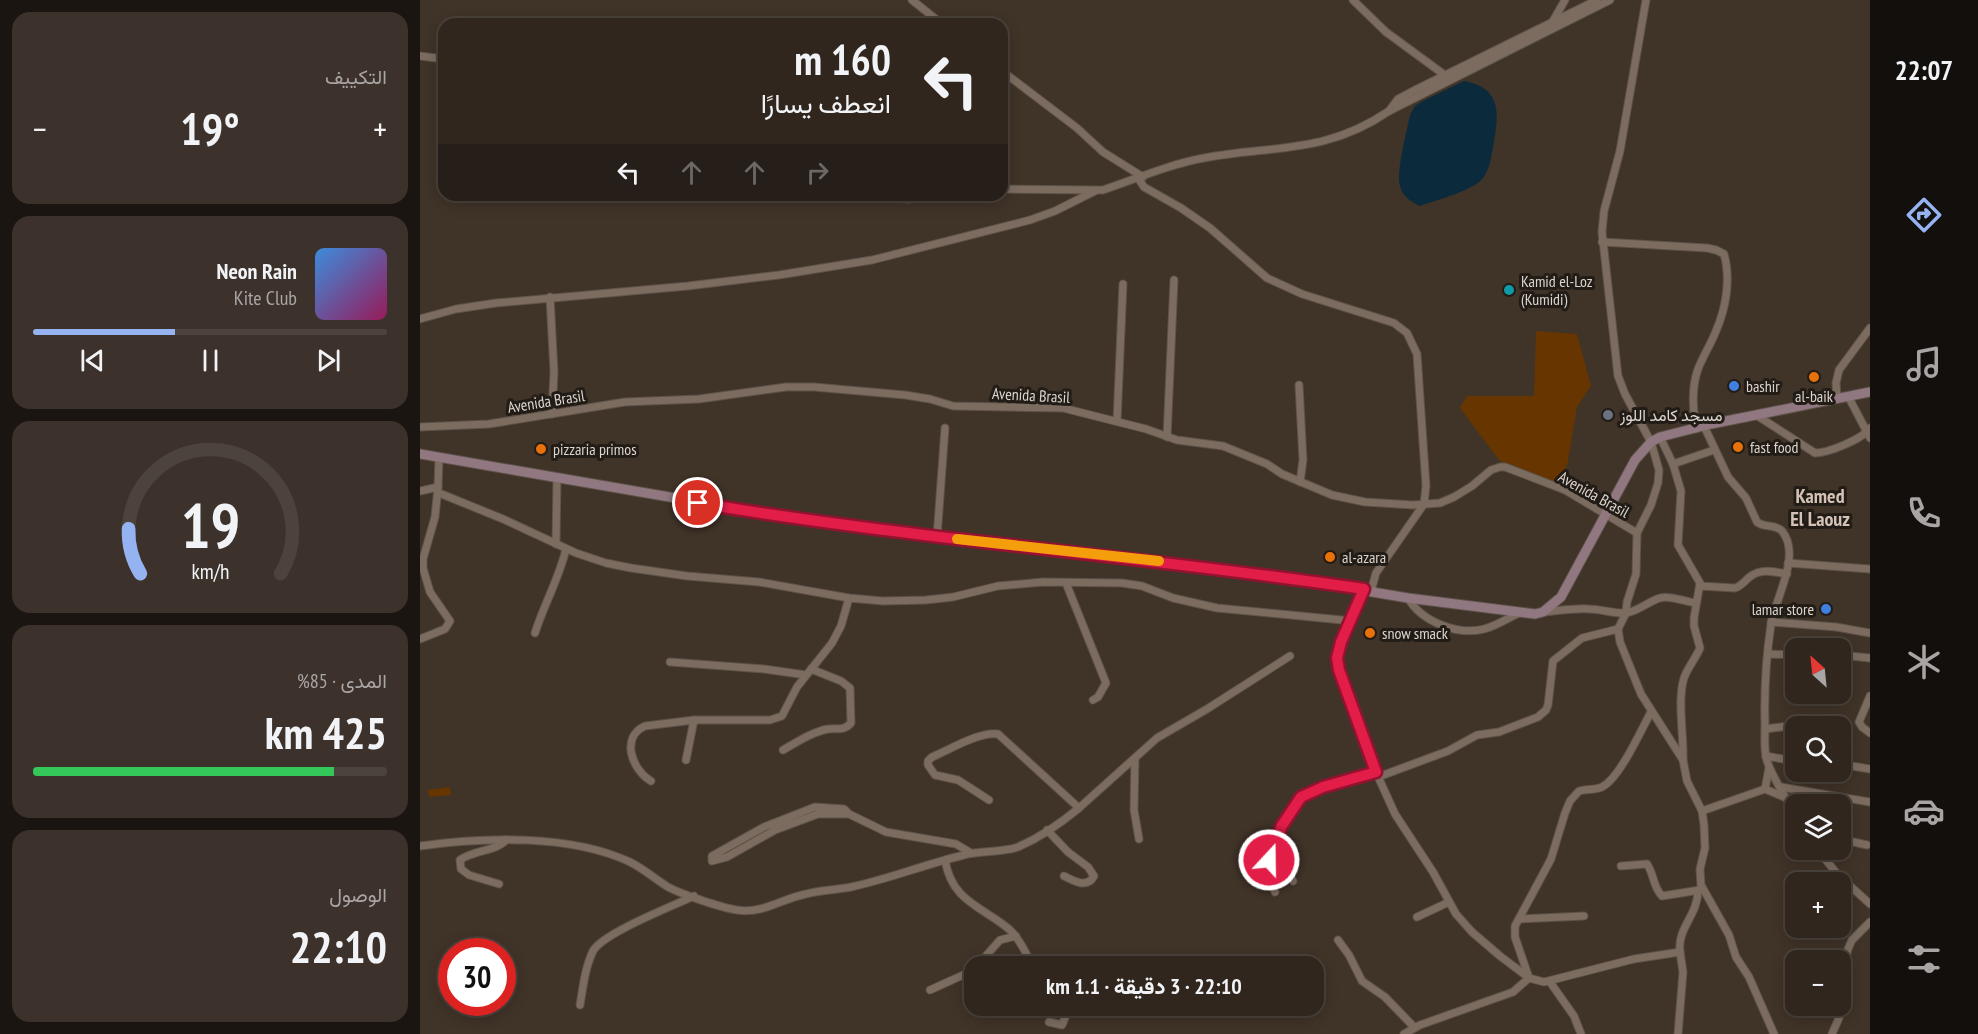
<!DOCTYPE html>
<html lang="ar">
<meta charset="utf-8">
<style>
body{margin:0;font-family:"PT Sans Narrow",Vazirmatn,sans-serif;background:#3c322b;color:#f1f3f6;direction:rtl;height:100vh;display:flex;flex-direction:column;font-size:22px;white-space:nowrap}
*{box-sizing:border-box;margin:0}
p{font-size:20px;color:#a8a5a4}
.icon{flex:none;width:33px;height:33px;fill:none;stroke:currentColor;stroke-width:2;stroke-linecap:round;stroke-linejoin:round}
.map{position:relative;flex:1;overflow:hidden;direction:ltr}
.sheet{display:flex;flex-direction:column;gap:12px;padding:12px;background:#1a1510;width:420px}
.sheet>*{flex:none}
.top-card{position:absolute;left:18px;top:18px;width:570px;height:183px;border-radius:18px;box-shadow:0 3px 15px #0003,0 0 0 2px #4b433c;direction:rtl;background:#30261e;color:#f1f3f6;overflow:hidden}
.needle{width:39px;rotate:333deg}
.buttons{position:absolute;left:1365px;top:638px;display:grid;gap:12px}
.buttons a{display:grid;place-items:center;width:66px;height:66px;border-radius:12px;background:#30261e;box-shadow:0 3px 15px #0003,0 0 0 2px #4b433c;font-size:30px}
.speed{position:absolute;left:18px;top:938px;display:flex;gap:12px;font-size:30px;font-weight:700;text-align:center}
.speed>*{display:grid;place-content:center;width:78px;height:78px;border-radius:50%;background:#30261e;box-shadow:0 3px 15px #0003,0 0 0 2px #4b433c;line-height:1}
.speed .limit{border:9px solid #d22;background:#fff;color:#111}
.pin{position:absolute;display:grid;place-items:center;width:51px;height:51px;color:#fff;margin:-26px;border:3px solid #fff;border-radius:50%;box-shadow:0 2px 6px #0007}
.me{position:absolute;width:66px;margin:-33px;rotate:21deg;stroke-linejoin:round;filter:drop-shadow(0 0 4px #0008)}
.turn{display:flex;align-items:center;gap:21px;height:126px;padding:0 18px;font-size:27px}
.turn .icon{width:78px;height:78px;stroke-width:2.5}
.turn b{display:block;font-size:42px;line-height:51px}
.lanes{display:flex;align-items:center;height:57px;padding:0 18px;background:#0003;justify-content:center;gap:30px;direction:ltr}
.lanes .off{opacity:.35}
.big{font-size:45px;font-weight:700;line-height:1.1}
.sheet .card{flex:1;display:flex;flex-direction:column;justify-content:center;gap:9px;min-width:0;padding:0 21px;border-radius:18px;background:#3c322b}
.sheet .dial{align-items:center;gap:0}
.dial svg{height:156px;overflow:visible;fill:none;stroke:#4b433c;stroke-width:7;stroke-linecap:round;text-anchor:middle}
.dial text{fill:#f1f3f6;stroke:none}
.song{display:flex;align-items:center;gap:18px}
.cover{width:72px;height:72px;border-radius:9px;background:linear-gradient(135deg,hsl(210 70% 55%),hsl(330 70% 35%))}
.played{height:6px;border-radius:3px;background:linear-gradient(90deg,#95b2f1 40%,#4b433c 40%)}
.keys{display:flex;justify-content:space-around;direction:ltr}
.heat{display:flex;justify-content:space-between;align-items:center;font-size:33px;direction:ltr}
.charge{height:9px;border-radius:4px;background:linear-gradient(90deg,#34c759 85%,#4b433c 0)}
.trip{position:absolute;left:544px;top:956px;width:360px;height:60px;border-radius:18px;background:#30261e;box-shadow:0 3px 15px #0003,0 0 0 2px #4b433c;font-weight:700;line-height:60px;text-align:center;direction:rtl}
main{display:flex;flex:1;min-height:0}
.tab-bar{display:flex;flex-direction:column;width:108px;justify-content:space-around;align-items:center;background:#130f0c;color:#a8a5a4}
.tab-bar .icon{width:42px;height:42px}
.tab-bar .active{color:#95b2f1}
.tab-bar b{font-size:27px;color:#f1f3f6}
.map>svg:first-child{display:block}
</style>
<main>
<nav class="tab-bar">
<b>22:07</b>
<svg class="icon active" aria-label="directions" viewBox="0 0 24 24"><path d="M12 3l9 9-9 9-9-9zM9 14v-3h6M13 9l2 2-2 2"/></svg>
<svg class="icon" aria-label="music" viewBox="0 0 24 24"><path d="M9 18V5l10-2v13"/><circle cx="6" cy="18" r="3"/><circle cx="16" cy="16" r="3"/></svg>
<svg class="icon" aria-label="phone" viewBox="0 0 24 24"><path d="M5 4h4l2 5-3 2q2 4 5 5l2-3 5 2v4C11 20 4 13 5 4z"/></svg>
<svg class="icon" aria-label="climate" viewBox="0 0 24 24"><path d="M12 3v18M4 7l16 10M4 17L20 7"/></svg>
<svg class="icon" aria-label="car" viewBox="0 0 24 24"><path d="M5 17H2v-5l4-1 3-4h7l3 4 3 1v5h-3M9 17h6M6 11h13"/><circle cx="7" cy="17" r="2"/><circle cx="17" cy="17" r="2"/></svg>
<svg class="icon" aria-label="filters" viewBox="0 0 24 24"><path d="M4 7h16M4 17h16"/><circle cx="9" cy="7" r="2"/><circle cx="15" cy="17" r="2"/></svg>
</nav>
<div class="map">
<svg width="1450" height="1034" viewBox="0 0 1450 1034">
<rect width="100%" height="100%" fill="#403328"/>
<g fill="#673600">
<path d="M1116 331 1157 334 1171 386 1157 407 1148 461 1140 484 1116 479 1079 460 1040 408 1047 396H1114Z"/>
<path d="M30 787 31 795 9 797 8 790Z"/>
</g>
<path fill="#0b2a3c" d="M1044 81C1083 88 1079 115 1073 147 1071 157 1070 169 1063 178 1053 191 1016 200 1000 206 991 202 982 196 980 186 976 171 987 131 990 115L995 106 1001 102Z"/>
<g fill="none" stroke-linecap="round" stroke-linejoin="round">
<defs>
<g id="minor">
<path d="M492 0 522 24"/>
<path d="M933 0 966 32 1026 76"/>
<path d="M1226 0 1200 151 1184 211 1182 232 1198 376 1205 394 1231 442 1239 470 1238 483 1231 505 1217 533 1216 574 1207 602 1206 613 1198 629 1200 642 1221 694 1263 760 1267 781 1282 811 1284 825 1285 848 1280 869 1281 885 1309 935 1316 957 1329 977 1354 1034"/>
<path d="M1133 21 1145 0"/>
<path d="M0 56 24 59"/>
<path d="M582 71 657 128 683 152 723 177"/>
<path d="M969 111 978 99 995 90 1177 0"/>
<path d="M718 178 724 187 761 208 790 228 847 278 882 294 974 323 987 333 997 354 1006 486 1004 504 956 573 951 591"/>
<path d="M582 189 675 190"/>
<path d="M457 195 487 199 526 195"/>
<path d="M1182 242 1287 248 1296 250 1304 254C1311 279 1306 308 1296 331 1291 344 1283 356 1278 369 1271 389 1273 409 1276 429"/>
<path d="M130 297 134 372 132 414"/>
<path d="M0 319 36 309 76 303 268 286 359 275 452 260 610 220 635 211 677 190H683C716 179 750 164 784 158 855 145 906 154 969 111L1190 0"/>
<path d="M879 385 883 460 880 482"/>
<path d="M1428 396 1450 438"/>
<path d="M1417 398 1416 383 1419 370 1450 328"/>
<path d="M1336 415 1395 453C1408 453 1443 439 1450 428"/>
<path d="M697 421 703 284"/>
<path d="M1284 426 1308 477 1326 498 1337 522C1344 528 1356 524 1362 531 1382 555 1355 599 1351 624 1346 658 1344 691 1345 725 1345 735 1344 747 1346 757 1349 771 1367 801 1376 814"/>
<path d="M0 427 69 424 205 402 279 399 366 387H394L485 395 510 399 533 406 643 408 726 429 757 440 803 446 847 464 862 474 912 495 945 502 993 505 1020 503 1034 497 1052 486 1071 470 1080 467H1085L1145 490 1217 533"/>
<path d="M747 437 754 280"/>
<path d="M1240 437 1253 464 1261 491 1258 545 1280 583 1274 618V626L1280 648C1276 658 1268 667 1264 678 1257 700 1264 736 1263 760"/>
<path d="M1253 464 1294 450"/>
<path d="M0 491 18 487 19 457"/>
<path d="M19 493 83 519 156 553 186 563 211 568 267 576 339 582 429 598 463 601 506 600 533 597 578 586 623 582 702 583 722 586 753 598 797 608 932 621"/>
<path d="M517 537 525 428"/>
<path d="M136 544 137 479"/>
<path d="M1368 563 1450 569"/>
<path d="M646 583 686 683 678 697 673 700"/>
<path d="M1280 586 1315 588C1322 586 1325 580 1331 576 1342 568 1355 572 1367 574"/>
<path d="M944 589 921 642 917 659 919 670 956 772 975 814 1013 872 1036 914 1052 932 1080 956 1109 978 1124 982 1214 959 1260 952C1257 927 1278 916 1278 890"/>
<path d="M988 598C1001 621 1037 636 1064 629 1076 626 1088 618 1099 613"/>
<path d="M1123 612C1138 611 1154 608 1169 609 1181 609 1194 614 1206 613 1219 611 1229 601 1240 598 1249 595 1266 602 1276 603"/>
<path d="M1351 622 1416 627 1450 633"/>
<path d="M115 633C124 604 139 579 146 549"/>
<path d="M0 639 25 629 30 621 10 592 3 568V559L15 517 18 487"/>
<path d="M1348 654 1376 655"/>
<path d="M1420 655 1450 658"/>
<path d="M250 662 344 669 386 675"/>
<path d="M1450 696 1439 722 1442 727 1450 733"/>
<path d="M1345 729 1393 723"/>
<path d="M363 750C377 742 392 732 408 729 418 728 424 731 431 723L430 688 421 681 391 669"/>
<path d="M1346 756 1363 759H1376"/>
<path d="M715 758 714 810 719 839"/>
<path d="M266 760 274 720H350L362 716 377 687 412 643 421 626 429 598"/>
<path d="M1420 764 1450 769"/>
<path d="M958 777 1028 751 1057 735 1079 732 1118 717 1126 710 1128 705 1133 661 1162 638 1198 629"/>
<path d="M231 781C212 770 200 737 225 726L274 720"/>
<path d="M1361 787 1450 802"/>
<path d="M1345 789 1349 768"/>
<path d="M569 800 538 780 515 775 508 765V761L512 757C529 750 560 731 578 734L659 808 737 738 787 709 870 656"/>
<path d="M1282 811 1345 789 1364 797"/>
<path d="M429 814H398L355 830 307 857 292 861V856L344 827 395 807 424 809 429 814 466 832 536 844 551 853"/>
<path d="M627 830 648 852 668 867 674 876C667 889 654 881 644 876"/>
<path d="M1420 839 1447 845"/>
<path d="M0 846C64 837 150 834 210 862 224 869 235 879 248 887 261 894 302 908 317 910 343 914 361 899 386 894 401 890 416 890 431 887 469 879 506 864 544 855 562 850 580 853 598 847 619 838 641 823 659 808"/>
<path d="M855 849C844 862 851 877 855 892"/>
<path d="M1397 849 1418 875 1450 904"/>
<path d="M525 860C532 902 562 906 590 930 600 939 606 954 613 966"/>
<path d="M1201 866 1227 864C1234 874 1233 887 1242 896L1280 890"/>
<path d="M873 881 855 849 861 827 881 797 903 787 956 772"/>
<path d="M79 884 49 875 41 869 40 860C54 850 77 851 86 840"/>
<path d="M997 917 1029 902"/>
<path d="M1099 919 1164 916"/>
<path d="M918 940 929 955 942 981 965 997 994 1027"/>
<path d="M557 966 580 940 596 936"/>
<path d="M1109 978 1095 937V926L1131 859 1145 813 1150 801 1159 791C1166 789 1176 790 1182 787 1200 778 1221 730 1231 712"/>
<path d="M1130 982 1154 1016 1161 1034"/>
<path d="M510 990 552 971 555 968"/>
<path d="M160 1005C163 987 165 968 173 951 183 933 253 906 274 896"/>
<path d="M629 1022 642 1025 645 1018 637 1005"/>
<path d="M984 1034 1000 1025 1093 992 1109 978"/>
<path d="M1258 1034 1263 972 1260 952"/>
<path d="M1412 1034 1419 1018 1425 963 1428 949 1432 940 1450 922"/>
</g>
<path id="secondary" d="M0 454 342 513 517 537 857 576 988 598 1115 614 1123 612 1141 597 1215 460 1231 442 1240 437 1291 424 1450 392"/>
</defs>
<use href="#minor" stroke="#5d5249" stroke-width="9"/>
<use href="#secondary" stroke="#5d5249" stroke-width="11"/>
<use href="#minor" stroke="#7c6c60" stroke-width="7"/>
<use href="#secondary" stroke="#907780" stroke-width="9"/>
</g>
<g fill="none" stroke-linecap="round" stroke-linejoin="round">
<defs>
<path id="route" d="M278 503C499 540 722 556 944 589L921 642 917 658 919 670 956 772 903 787 881 797 861 827 855 849 849 860"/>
</defs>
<use href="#route" stroke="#92132f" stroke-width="15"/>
<use href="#route" stroke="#e11d48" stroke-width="10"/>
<path stroke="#f59e0b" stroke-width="10" d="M537 539 739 561"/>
</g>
<circle fill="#0f9aa8" stroke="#221c17" stroke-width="2" cx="1089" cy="290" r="6"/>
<g fill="#e8710a" stroke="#221c17" stroke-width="2">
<circle cx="1394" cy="377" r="6"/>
<circle cx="1318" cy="447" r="6"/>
<circle cx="121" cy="449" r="6"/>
<circle cx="910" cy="557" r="6"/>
<circle cx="950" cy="633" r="6"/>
</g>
<g fill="#3f7fe0" stroke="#221c17" stroke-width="2">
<circle cx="1314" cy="386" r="6"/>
<circle cx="1406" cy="609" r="6"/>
</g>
<circle fill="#6b7280" stroke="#221c17" stroke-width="2" cx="1188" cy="415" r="6"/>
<g text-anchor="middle" stroke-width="6" stroke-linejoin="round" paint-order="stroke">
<g font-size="16" fill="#ded5ce" stroke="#221c17" text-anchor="start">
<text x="1101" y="287">Kamid el-Loz<tspan x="1101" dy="18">(Kumidi)</tspan></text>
<text x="1326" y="392">bashir</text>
<text x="1394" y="402" text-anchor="middle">al-baik</text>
<text x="1200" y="421">مسجد كامد اللوز</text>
<text x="1330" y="453">fast food</text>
<text x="133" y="455">pizzaria primos</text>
<text x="922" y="563">al-azara</text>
<text x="1394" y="615" text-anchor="end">lamar store</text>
<text x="962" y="639">snow smack</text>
</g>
<g font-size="16" fill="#ded5ce" stroke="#221c17">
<text transform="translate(611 395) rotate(3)" y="6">Avenida Brasil</text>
<text transform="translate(126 401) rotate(-9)" y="6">Avenida Brasil</text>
<text transform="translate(1174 494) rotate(29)" y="6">Avenida Brasil</text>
</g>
<g font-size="20" font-weight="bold" fill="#d3c2b5" stroke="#221c17">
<text x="1400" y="503">Kamed<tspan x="1400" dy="23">El Laouz</tspan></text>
</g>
</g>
</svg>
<div class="buttons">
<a><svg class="needle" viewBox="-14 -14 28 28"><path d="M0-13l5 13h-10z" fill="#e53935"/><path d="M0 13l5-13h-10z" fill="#a8a5a4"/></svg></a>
<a><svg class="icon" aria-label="search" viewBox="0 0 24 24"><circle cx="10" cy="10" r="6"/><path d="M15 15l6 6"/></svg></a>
<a><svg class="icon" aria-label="layers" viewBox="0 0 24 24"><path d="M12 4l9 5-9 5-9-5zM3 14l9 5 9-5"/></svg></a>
<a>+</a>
<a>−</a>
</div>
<div class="speed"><div class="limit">30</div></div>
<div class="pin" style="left:278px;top:503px;background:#d93025"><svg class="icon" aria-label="arrive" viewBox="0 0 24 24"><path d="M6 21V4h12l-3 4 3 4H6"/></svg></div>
<svg class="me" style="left:849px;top:860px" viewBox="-20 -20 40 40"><circle r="17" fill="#e11d48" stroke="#fff" stroke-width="3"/><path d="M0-11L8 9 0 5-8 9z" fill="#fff"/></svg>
<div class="trip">22:10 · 3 دقيقة · 1.1 km</div>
<div class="top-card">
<div class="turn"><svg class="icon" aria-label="left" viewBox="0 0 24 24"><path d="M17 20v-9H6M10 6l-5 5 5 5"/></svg><div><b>160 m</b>انعطف يسارًا</div></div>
<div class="lanes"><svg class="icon" aria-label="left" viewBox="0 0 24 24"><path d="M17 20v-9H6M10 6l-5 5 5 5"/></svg><svg class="icon off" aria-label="ahead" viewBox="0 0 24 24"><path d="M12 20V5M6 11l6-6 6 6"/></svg><svg class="icon off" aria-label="ahead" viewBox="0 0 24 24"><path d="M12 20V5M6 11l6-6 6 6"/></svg><svg class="icon off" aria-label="right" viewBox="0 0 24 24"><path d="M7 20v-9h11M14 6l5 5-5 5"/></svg></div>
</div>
</div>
<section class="sheet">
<div class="card"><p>التكييف</p>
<div class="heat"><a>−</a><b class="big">19°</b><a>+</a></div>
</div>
<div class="card">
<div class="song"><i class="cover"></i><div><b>Neon Rain</b><p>Kite Club</p></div></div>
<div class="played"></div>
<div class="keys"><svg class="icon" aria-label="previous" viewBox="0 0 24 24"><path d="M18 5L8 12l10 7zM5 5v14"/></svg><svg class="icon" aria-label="pause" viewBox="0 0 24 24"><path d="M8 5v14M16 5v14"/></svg><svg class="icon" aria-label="next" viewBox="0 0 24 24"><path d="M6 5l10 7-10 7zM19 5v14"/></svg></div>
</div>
<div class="card dial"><svg viewBox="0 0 100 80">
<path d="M14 69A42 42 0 1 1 86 69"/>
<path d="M14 69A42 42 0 0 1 8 46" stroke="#95b2f1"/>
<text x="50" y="56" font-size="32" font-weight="700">19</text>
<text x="50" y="72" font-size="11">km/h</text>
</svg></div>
<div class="card"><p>المدى · 85%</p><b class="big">425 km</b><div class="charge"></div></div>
<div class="card"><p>الوصول</p><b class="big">22:10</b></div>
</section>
</main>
